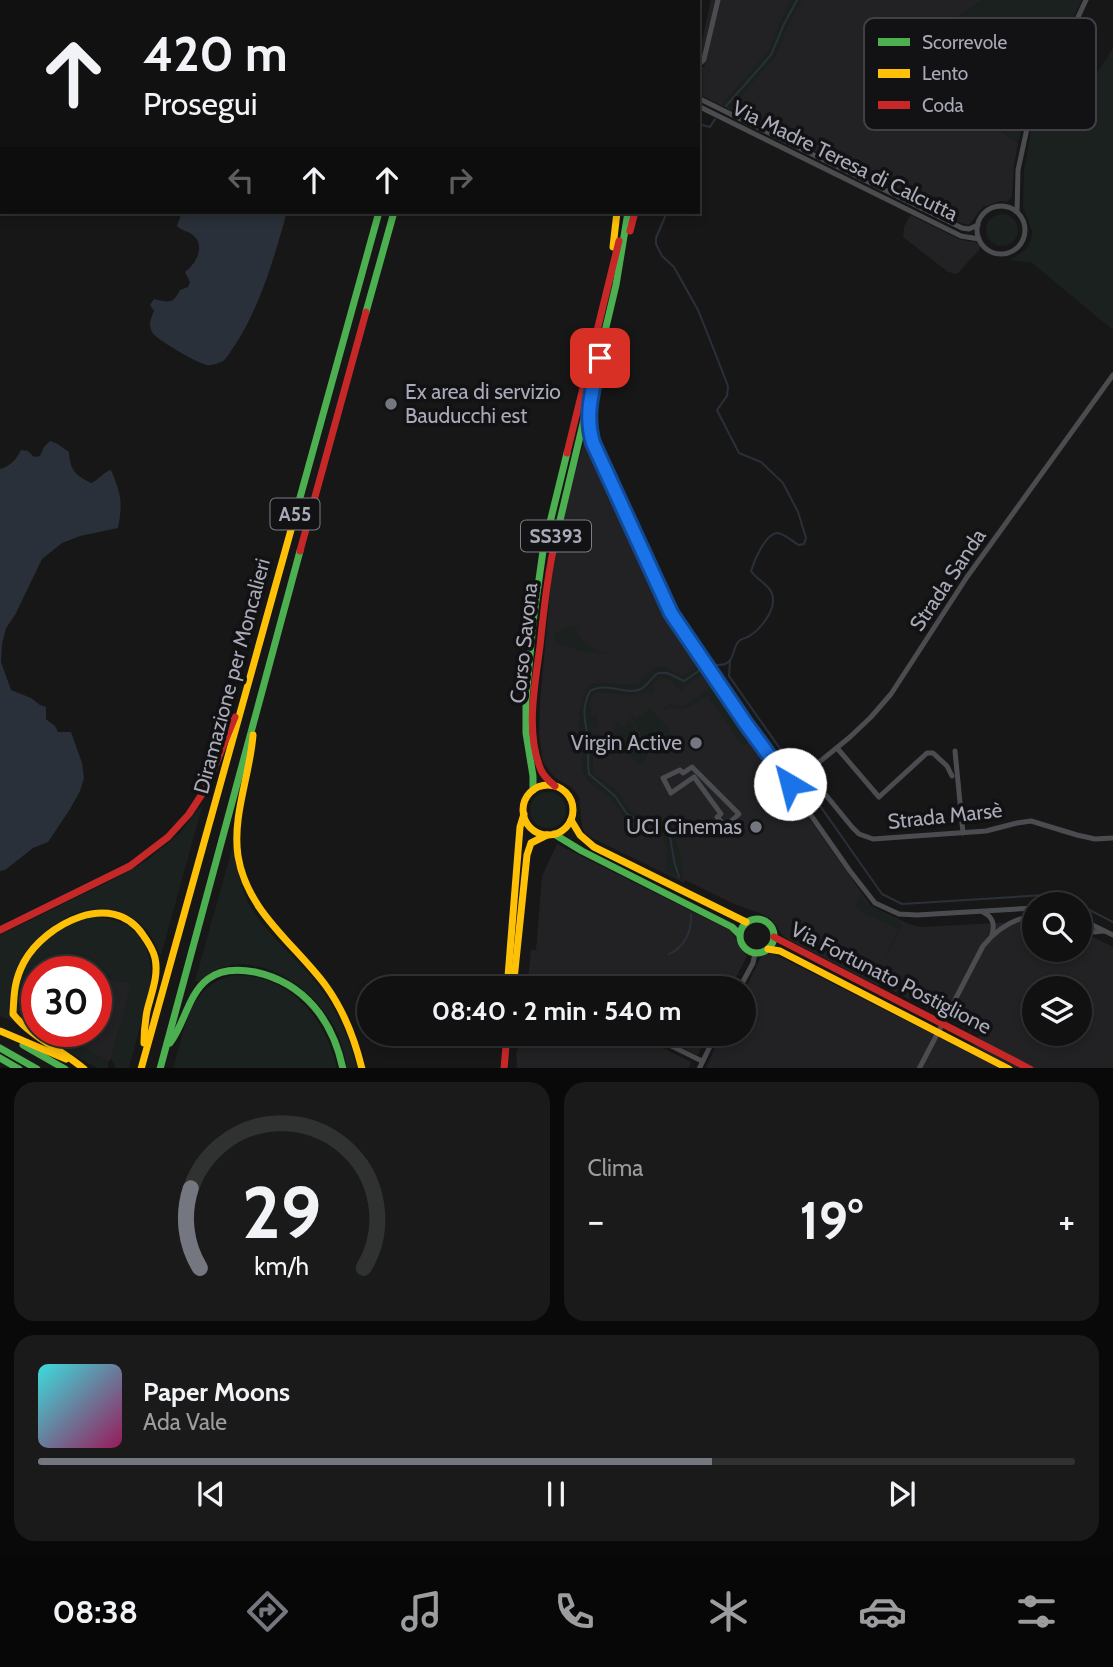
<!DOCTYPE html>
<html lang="it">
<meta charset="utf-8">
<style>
body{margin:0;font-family:Cabin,sans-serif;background:#1a1a1a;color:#f1f3f6;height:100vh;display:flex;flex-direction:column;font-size:26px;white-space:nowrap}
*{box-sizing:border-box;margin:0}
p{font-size:23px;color:#9c9d9f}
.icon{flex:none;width:38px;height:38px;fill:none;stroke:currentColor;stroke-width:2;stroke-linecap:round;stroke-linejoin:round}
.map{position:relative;height:1068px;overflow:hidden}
.drawer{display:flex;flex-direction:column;gap:14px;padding:14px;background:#090909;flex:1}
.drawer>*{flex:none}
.hud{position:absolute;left:0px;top:0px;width:700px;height:214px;box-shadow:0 4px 10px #0003,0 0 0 2px #303131;background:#111;color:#f1f3f6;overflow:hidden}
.tools{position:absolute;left:1022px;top:892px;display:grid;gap:14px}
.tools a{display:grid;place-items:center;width:70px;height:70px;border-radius:50%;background:#111;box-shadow:0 4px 10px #0003,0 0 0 2px #303131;font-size:35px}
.speed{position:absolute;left:21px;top:956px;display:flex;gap:14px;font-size:35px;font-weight:700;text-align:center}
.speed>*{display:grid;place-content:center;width:91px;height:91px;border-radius:50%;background:#111;box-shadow:0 4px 10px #0003,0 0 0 2px #303131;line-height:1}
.speed .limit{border:10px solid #d22;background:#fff;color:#111}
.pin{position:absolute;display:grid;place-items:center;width:60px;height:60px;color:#fff;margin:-30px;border-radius:14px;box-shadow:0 4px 10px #0006}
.me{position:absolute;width:77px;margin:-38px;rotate:323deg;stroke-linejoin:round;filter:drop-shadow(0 0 5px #0008)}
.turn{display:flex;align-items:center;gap:24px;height:147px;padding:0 28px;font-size:32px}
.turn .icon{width:91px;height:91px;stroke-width:2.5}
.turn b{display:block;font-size:49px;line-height:60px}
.lanes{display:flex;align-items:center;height:66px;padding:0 28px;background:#0003;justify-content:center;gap:35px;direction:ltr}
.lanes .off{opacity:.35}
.big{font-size:52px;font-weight:700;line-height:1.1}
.drawer .card{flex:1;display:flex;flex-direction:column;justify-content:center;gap:10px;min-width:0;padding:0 24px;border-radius:21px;background:#1a1a1a}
.drawer .dial{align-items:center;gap:0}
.dial svg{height:182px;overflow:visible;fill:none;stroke:#303131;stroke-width:7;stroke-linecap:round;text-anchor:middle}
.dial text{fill:#f1f3f6;stroke:none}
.song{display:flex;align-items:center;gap:21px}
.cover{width:84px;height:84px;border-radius:10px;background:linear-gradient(135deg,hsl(180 70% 55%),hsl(330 70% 35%))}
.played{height:7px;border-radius:4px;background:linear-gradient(90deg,#757780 65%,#303131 65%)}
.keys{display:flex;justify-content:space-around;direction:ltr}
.heat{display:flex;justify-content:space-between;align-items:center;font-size:38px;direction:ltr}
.drawer .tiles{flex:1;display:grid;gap:14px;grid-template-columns:1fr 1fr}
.card:last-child{grid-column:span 2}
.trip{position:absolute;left:357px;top:976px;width:399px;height:70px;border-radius:35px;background:#111;box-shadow:0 4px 10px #0003,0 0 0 2px #303131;font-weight:700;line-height:70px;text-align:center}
.dock{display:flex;height:112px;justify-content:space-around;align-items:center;background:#070707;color:#9c9d9f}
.dock .icon{width:49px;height:49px}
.dock .on{color:#757780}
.dock b{font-size:32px;color:#f1f3f6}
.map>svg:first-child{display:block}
</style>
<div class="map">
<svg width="1113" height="1069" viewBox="0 0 1113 1069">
<rect width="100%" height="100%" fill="#171717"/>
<g fill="#222124" fill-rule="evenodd">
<path d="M711 0H983L931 34V40L909 68 1018 143 1014 165 1012 197 1007 202 1000 201 983 207 969 225 960 223 698 94V72L705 65 699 55Z"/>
<path d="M910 215 961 240 976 242 980 246 979 250 957 274 948 272 903 237 904 227Z"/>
<path d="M585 436 648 578 672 624 871 906 909 924 921 927 1034 921V950H1080V930L1113 947V1068H706L721 1034H744V991L760 959 765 954 771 953 778 956 970 1053 979 1035 880 984 878 986 791 941 784 937 771 919 762 914 734 904 685 880 684 883 590 837 585 833 582 827 579 797 572 788 554 777 543 762 539 734 540 702 551 581 563 520ZM1034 989H1080V1034H1034Z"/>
<path d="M557 844 731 931 736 938 738 945 747 956 730 989H530L527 987 531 950H536L542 876Z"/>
<path d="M96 976 132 984 111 1059 108 1062 56 1032 96 1031Z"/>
<path d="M525 1034H635L691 1062 688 1069 517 1068 516 1053Z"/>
<path d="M656 1034H708L698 1055Z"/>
</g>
<g fill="#1b211e">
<path d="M792 0H802L788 26 775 57 730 108 722 104 768 52 780 22Z"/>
<path d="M983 0H1082L1023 123 1018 143 909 68 931 40V34Z"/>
<path d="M1113 48V330L1032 263 1010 260 1025 250 1031 240 1032 231 1023 207 1024 171 1031 130 1045 95 1064 58 1097 73Z"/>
<circle cx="1002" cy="230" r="16"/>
<path d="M575 625C584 647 588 648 609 654L585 652 554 642 555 633Z"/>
<path d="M699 665 705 672 685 686V688L680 691 674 684 675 682 661 677 652 685 655 690 651 692 647 690C634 700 613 691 597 692L591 697 589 706 593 710 591 713 593 717 597 715 598 726 595 729 593 726 590 727 593 739V773C599 780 609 783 615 789 621 795 624 806 631 811 638 817 649 815 657 817 675 822 683 863 683 879L665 870 668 852 661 830 655 825 630 822 625 819 610 797 588 781 582 771 583 745 579 731V714L586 689 594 683H602L637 685 654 667H664L684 676Z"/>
<path d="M710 687 750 741 743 746 707 696C693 704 689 712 672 707L666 710 664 708 670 704 680 707 685 706Z"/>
<path d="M651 708 669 730 670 735 646 743 630 716 631 715 635 719Z"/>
<path d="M626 719H629L648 753 646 759 638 765 614 730 615 725 619 722 622 727 629 723Z"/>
<circle cx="548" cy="810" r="18"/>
<path d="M200 807H202L161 955C156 948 153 936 145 928 88 872 0 949 12 1021L0 1016V935L110 881 146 861 180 833Z"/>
<path d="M232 849H234C237 867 240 885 248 902 263 929 287 950 308 973 333 1001 348 1032 357 1068H347C344 1050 339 1033 329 1018 308 986 267 958 227 966 216 969 208 975 199 982L195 981Z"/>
<path d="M860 895 869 906 900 922 902 925 888 955 886 954 898 929 855 908Z"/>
<path d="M98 917 111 919 128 925 140 937 147 950 150 961 151 985 129 1068H116L111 1059 131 984 96 976V971H37V1031H57L108 1062V1068H97C75 1055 31 1034 18 1013 0 981 21 944 51 928 66 920 81 919 98 917Z"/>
<path d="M235 975C289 975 326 1018 337 1068L173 1069C184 1031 189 983 235 975Z"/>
</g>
<g fill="#2a3039">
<path d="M182 212H287C274 258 260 308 233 348 230 352 227 358 223 361 219 363 212 366 207 365 199 364 155 339 152 332 148 324 151 318 154 311L150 305 154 299C168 302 173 305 180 290L188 287 190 282 185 272C196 264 206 246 193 235 188 231 182 231 177 226Z"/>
<path d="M50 441 56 443 69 452C70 470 75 475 91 483 99 480 103 472 111 470 121 494 123 502 118 528L80 536 62 543 42 559 15 615 6 628 2 644 1 662 11 690 31 698 40 705 46 707V719L55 726 58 732H71L82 763 84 778 80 791 70 809 48 842 33 848 5 870 0 871V469C9 467 17 459 21 450L28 451 34 457 40 456 44 447Z"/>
</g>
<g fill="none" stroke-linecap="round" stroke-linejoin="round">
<g stroke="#2a3039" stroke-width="2">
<path d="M726 106 771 55 784 24 797 0"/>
<path d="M698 124 710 127 715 119"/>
<path d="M667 212 656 238V244L662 256 674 267 698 310 714 350 728 386 727 396 717 410 720 416 739 453 761 462 783 483 798 512 806 538 804 544 799 545C793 542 785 534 778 533 766 532 754 561 751 571 758 582 773 585 773 600 774 612 759 631 749 636 747 638 740 639 739 641 732 648 735 660 725 664 720 666 713 664 708 665"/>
<path d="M730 661 729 676 882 894 902 904 1045 895 1073 902 1079 905"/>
<path d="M679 877 674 861 670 836 664 826 656 821 634 818 627 814 615 796 589 774C587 763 589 752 588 740 586 721 580 711 590 691 607 681 627 696 641 689 647 686 652 677 658 673H667L684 681 703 668"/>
<path d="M1080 905 1113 922"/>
<path d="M669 954C684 948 692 931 691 915"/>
</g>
<g stroke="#4b4c50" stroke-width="5">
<path d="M698 66 704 59 718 0"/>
<path d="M698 98 962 228 969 229 978 225"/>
<path d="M698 106 961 236 979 239"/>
<circle cx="1001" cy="230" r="24"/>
<path d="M1017 212 1018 170 1028 124 1086 0"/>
<path d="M589 408 590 431 593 443 656 583 677 624 850 871 875 903 899 914 917 915 1034 908"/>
<path d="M837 748 879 797 927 753H933L947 766 952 776"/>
<path d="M955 751 963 833"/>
<path d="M692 767 739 814 729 823 725 826 717 817 721 814 694 777 671 793 663 778 680 770 683 773Z"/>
<path d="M807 772 852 827 859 834 873 839 986 831 1017 823 1031 821 1077 835 1095 839 1113 838"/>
<path d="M790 784 807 772 850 737 871 717 891 694 967 577 1113 375"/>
<path d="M983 912C993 917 995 924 992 935"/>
<path d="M1080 919 1113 935"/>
<path d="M1080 926 1094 932 1103 931"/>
<path d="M739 989 753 963 755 953"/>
<path d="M647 1034 702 1061"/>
<path d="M699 1069 716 1034"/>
<path d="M919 1069 983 946C996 930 1014 918 1034 916"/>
</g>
<g stroke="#4caf50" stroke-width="7">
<path d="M624 0V2"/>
<path d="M428 2 429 0"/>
<path d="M366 312 394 212"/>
<path d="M296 512 379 212"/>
<path d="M557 533 616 285 628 212"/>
<path d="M533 790V776L526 733V700L533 622 543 551 567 453"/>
<path d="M554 834 582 851 732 927 739 934"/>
<circle cx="757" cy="936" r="17"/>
<path d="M170 1043C185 1023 188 994 208 979 221 969 239 969 255 972 305 983 333 1021 343 1069"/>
<path d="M23 1045 65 1069"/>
<path d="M0 1048 37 1069"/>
<path d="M0 1058 19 1069"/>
<path d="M160 1069 300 551"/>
</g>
<g stroke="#ffc107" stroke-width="7">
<path d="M463 0V2"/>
<path d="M633 0 634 2"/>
<path d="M687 0V2"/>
<path d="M437 2 438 0"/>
<path d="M613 247 617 212"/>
<path d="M253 735C250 775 232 816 238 856 247 912 295 944 326 986 344 1011 355 1040 362 1069"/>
<circle cx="548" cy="810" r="25"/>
<path d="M571 820 580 835 594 847 746 922"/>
<path d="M768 949 780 951 1009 1069"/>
<path d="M507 989 520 827 524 814"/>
<path d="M513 989 527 855 531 843 547 835"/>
<path d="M0 1031 66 1059"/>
<path d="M84 1069C61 1049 32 1038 13 1014 14 994 14 981 24 962 45 924 112 889 143 935 148 942 153 949 155 958 159 976 151 994 147 1011 145 1022 144 1032 144 1043"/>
<path d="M141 1069 296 512"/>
</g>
<g stroke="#c62828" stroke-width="7">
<path d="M452 0V2"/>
<path d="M617 0V2"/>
<path d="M679 2 680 0"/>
<path d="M630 231 635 212"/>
<path d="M567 453 619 241"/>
<path d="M300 551 366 312"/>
<path d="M555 786C549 781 544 777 541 770 525 732 535 685 540 646 544 608 548 570 557 533"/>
<path d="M0 930 130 866 168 837 189 814 206 788 235 717"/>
<path d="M774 937 1030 1069"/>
<path d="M504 1069 507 1034"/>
</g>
</g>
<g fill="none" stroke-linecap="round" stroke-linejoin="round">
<defs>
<path id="route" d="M600 358C593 387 584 414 593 443L671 613 746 724 790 784"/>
</defs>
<use href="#route" stroke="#114b97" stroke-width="18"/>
<use href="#route" stroke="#1a73e8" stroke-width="12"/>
</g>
<g fill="#757780" stroke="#121113" stroke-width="2.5">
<circle cx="391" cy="404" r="7"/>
<circle cx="696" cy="743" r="7"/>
<circle cx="756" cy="827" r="7"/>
</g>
<g text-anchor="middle" stroke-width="7" stroke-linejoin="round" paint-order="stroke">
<g fill="#121113" stroke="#7b7c86" stroke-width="2">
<rect x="270.5" y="498.5" width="49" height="31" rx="5"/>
<rect x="521" y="520.5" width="70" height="31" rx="5"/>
</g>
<g font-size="19" font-weight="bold" fill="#a8aab8">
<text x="295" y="521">A55</text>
<text x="556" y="543">SS393</text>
</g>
<g font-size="21" fill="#a8aab8" stroke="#121113">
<text transform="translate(845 161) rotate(26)" y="7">Via Madre Teresa di Calcutta</text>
<text transform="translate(948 580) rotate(-56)" y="7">Strada Sanda</text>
<text transform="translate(524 643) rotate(-84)" y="7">Corso Savona</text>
<text transform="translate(232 676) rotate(-75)" y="7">Diramazione per Moncalieri</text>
<text transform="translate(945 816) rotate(-6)" y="7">Strada Marsè</text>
<text transform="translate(891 978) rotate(27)" y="7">Via Fortunato Postiglione</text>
</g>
<g font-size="21" fill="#a8aab8" stroke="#121113" text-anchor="end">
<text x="405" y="399" text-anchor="start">Ex area di servizio<tspan x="405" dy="24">Bauducchi est</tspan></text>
<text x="682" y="750">Virgin Active</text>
<text x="742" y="834">UCI Cinemas</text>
</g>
</g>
<rect x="864" y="18" width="232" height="112" rx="10" fill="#121113" stroke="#3f3f45" stroke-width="2"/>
<rect x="878" y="38" width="32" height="8" fill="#4caf50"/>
<rect x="878" y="69" width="32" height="9" fill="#ffc107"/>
<rect x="878" y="101" width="32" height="8" fill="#c62828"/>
<g font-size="19" fill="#a8aab8">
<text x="922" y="49">Scorrevole</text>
<text x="922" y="80">Lento</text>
<text x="922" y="112">Coda</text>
</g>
</svg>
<div class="tools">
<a><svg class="icon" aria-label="search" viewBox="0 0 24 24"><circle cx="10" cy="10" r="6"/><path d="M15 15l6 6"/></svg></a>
<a><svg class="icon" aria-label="layers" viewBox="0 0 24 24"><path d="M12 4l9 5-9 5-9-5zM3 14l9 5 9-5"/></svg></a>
</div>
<div class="speed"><div class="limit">30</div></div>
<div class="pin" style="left:600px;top:358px;background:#d93025"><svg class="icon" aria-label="arrive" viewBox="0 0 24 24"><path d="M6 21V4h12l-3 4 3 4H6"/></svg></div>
<svg class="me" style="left:790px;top:784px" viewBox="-20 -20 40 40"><circle r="19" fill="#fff"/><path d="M0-13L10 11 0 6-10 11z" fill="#1a73e8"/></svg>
<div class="trip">08:40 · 2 min · 540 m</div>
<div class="hud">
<div class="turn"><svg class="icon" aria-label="ahead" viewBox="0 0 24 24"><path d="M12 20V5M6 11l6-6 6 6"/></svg><div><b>420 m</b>Prosegui</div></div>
<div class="lanes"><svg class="icon off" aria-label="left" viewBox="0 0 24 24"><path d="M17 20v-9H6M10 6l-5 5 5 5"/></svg><svg class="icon" aria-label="ahead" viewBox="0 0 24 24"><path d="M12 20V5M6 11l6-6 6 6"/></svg><svg class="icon" aria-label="ahead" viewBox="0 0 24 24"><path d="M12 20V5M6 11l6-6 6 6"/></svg><svg class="icon off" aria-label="right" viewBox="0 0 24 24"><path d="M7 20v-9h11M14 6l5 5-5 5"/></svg></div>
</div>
</div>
<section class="drawer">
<div class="tiles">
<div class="card dial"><svg viewBox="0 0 100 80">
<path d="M14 69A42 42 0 1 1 86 69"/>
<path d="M14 69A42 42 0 0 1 10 34" stroke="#757780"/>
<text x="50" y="56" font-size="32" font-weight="700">29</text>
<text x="50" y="72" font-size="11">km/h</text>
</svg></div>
<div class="card"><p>Clima</p>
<div class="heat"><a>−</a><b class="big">19°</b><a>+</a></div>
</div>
<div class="card">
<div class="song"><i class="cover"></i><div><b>Paper Moons</b><p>Ada Vale</p></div></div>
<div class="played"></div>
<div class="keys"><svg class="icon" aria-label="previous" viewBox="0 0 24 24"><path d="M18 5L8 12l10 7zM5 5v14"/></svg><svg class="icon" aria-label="pause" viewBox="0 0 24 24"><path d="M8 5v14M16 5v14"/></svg><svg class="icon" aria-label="next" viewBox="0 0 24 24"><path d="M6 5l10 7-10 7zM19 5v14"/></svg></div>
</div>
</div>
</section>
<nav class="dock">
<b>08:38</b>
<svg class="icon on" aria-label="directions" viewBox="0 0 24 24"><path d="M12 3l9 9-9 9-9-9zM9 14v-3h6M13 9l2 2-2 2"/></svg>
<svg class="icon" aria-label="music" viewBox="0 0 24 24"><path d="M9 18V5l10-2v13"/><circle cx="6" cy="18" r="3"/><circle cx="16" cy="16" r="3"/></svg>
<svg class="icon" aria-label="phone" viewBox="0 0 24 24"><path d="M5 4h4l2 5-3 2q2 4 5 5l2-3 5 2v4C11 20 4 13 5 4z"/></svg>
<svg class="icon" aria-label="climate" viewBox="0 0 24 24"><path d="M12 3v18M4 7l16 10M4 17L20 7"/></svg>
<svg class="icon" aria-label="car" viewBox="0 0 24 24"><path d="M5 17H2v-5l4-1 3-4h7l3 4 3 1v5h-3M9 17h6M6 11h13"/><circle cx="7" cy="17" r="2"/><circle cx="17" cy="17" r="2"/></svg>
<svg class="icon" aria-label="filters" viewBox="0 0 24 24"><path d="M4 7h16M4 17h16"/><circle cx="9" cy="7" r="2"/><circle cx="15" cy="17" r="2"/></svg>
</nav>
